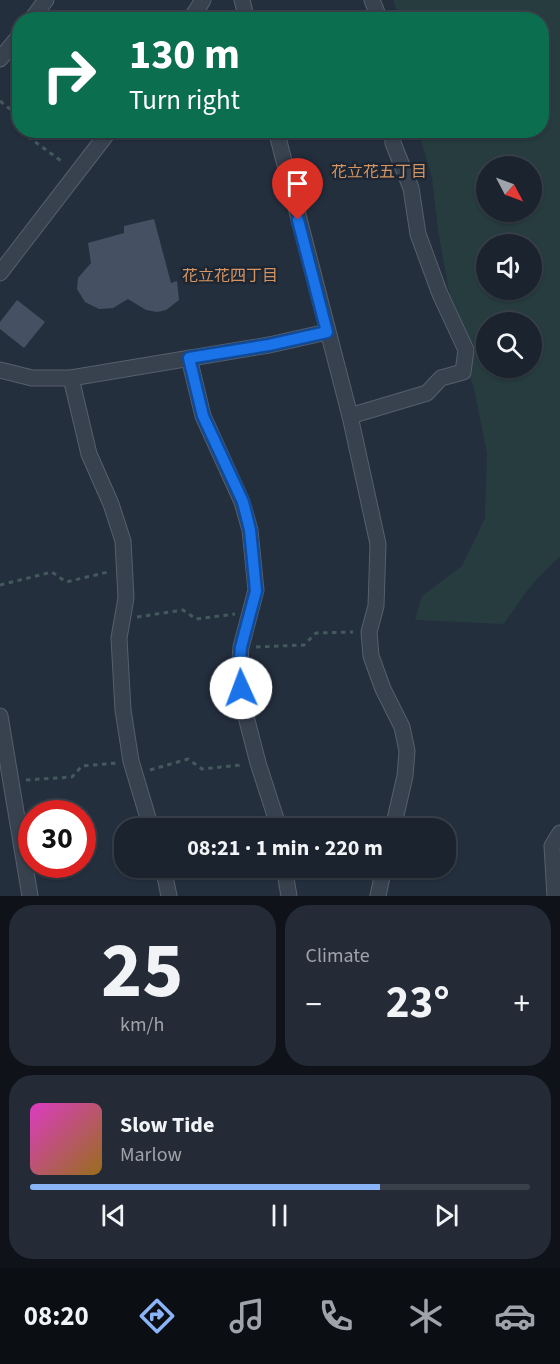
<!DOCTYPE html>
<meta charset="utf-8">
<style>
body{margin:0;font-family:"Source Sans 3","Noto Sans JP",sans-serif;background:#242b36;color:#f1f3f6;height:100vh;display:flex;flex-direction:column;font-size:22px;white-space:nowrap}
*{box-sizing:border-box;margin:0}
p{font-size:20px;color:#a0a4aa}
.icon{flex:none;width:33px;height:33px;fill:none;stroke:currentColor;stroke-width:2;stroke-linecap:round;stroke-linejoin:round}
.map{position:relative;height:896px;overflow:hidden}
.details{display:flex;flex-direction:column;gap:9px;padding:9px;background:#0f1319;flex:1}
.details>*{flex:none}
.banner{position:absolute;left:12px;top:12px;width:537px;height:126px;border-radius:24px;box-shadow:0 2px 4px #0004,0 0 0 2px #39404a;background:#0b6e4f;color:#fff;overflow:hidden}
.needle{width:39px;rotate:131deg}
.buttons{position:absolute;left:476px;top:156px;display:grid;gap:12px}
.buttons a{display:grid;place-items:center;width:66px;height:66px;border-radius:50%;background:#1b232e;box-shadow:0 2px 4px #0004,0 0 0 2px #39404a;font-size:30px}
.speed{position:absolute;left:18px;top:800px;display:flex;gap:12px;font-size:30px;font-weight:700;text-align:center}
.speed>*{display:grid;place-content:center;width:78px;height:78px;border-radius:50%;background:#1b232e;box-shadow:0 2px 4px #0004,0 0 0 2px #39404a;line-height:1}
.speed .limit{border:9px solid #d22;background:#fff;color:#111}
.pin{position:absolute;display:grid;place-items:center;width:51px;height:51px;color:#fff;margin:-62px -26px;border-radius:50% 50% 50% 0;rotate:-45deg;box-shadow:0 0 6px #0007}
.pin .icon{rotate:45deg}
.me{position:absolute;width:66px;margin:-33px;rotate:358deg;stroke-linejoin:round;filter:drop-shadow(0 0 4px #0008)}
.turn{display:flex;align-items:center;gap:21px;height:126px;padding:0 18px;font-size:27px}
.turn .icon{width:78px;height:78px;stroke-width:2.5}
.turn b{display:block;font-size:42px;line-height:51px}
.big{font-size:45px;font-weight:700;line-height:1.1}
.details .tile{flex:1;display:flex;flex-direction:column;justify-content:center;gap:9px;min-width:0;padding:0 21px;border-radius:24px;background:#242b36}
.details .dial{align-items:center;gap:0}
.dial b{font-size:78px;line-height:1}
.song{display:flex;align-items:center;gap:18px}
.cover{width:72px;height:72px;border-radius:9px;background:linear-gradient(135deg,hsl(310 70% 55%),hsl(40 70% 35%))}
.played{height:6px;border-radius:3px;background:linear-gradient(90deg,#8ab4f8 70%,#39404a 70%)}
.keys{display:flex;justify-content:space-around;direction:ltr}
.heat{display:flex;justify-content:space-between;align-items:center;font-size:33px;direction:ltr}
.details .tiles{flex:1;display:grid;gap:9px;grid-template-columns:1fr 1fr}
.tile:last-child{grid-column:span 2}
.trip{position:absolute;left:114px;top:818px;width:342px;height:60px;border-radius:24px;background:#1b232e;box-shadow:0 2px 4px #0004,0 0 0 2px #39404a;font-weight:700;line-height:60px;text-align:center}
.dock{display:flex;height:96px;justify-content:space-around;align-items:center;background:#0b0e12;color:#a0a4aa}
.dock .icon{width:42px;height:42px}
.dock .on{color:#8ab4f8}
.dock b{font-size:27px;color:#f1f3f6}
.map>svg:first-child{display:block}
</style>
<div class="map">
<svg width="560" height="896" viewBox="0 0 560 896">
<rect width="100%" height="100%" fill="#242f3e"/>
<path fill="#263c3f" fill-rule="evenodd" d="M393 0H560V557C537 575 520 600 504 624L415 620 422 596 462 566 485 518 487 453 474 389 457 336 438 230 432 178 420 137V131L542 130V20L400 19ZM486 166H531V212H486ZM486 244H531V290H486ZM486 322H531V368H486Z"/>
<g fill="#455162">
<path d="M154 219 171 283 177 281 179 300 166 310 157 312 146 310 128 299 113 308 99 309 85 302 77 289 78 278 91 263 88 243 124 233V226Z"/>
<path d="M17 300 45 322 24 348 0 329V322Z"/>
</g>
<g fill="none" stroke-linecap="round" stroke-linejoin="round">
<defs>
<g id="minor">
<path d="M242 0 247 20"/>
<path d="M372 0 380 20"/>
<path d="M31 20 46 0"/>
<path d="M190 20 203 0"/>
<path d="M0 59 20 35"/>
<path d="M276 130 350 416 378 544 376 606 369 632 371 656 383 689 402 727 407 751 405 776 393 828"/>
<path d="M0 273 110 130"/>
<path d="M189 358 203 416 242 502 250 530 256 590 241 647 239 671 243 705 258 763 279 828"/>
<path d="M0 370 32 378H71L269 345 327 332"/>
<path d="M71 378 89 454 111 504 123 541 126 598 119 638 123 710 131 761 151 828"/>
<path d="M350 416 427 393 441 378 463 372 466 350 440 294 418 234 411 188 393 143V130"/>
<path d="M0 716 30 896"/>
<path d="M163 867 169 896"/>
<path d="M284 867 289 896"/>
<path d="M378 896 384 867"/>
<path d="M555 896 552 846 560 833"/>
</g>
</defs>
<use href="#minor" stroke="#565f6c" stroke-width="17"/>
<g stroke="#44595c" stroke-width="3" stroke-dasharray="4.5 4.5" stroke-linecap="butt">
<path d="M0 101 20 117"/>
<path d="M23 130V133L64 163"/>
<path d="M0 585 52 572 66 582 108 572"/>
<path d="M137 617 183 610 196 619 235 614"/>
<path d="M256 647 304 645 316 633 353 632"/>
<path d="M150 770 188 759 202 769 241 765"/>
<path d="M26 780 72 777 82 766 117 763"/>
</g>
<use href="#minor" stroke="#38414e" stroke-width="15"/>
</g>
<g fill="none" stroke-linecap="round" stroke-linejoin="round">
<defs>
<path id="route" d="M241 688 239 671 241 647 256 591 250 530 243 502 203 416 189 358 269 345 327 332 298 220"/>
</defs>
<use href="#route" stroke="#114b97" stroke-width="15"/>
<use href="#route" stroke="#1a73e8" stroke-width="10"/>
</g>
<g text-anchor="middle" stroke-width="5" stroke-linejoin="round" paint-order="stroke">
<g font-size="16" fill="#d59563" stroke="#1d2633">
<text x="379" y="177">花立花五丁目</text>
<text x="230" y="281">花立花四丁目</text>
</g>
</g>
</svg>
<div class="buttons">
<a><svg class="needle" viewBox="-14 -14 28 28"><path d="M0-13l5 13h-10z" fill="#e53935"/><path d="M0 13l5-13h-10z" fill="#a0a4aa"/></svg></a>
<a><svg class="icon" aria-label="sound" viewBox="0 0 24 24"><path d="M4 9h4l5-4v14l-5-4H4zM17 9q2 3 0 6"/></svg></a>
<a><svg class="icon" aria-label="search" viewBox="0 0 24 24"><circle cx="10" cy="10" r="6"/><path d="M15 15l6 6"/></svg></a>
</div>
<div class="speed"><div class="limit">30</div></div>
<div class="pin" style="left:298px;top:220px;background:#d93025"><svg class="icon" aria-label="arrive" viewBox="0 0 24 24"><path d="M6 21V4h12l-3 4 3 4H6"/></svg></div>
<svg class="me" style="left:241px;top:688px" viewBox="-20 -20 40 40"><circle r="19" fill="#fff"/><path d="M0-13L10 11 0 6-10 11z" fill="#1a73e8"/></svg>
<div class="trip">08:21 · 1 min · 220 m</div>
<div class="banner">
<div class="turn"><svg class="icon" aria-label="right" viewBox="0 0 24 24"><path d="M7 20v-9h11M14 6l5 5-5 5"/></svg><div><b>130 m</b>Turn right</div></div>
</div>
</div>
<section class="details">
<div class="tiles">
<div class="tile dial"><b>25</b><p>km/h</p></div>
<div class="tile"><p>Climate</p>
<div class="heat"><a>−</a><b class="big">23°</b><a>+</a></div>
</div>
<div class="tile">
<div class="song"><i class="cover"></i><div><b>Slow Tide</b><p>Marlow</p></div></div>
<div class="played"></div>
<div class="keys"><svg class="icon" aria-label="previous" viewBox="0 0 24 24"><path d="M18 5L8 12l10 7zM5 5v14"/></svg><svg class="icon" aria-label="pause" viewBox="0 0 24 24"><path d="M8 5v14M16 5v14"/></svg><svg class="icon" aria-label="next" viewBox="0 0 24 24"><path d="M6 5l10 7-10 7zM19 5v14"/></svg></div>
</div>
</div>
</section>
<nav class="dock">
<b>08:20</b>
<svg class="icon on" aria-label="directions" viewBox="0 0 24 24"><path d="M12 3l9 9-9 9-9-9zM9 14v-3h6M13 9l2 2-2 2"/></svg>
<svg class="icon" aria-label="music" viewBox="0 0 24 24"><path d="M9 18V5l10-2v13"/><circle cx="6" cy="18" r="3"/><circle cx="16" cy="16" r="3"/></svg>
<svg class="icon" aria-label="phone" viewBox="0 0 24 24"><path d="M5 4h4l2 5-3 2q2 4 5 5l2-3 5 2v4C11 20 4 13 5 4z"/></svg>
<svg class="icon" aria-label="climate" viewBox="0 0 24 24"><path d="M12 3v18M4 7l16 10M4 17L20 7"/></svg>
<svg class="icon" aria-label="car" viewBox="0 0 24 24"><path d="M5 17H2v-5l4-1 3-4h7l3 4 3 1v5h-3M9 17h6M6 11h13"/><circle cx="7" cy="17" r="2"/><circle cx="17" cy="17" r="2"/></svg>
</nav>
